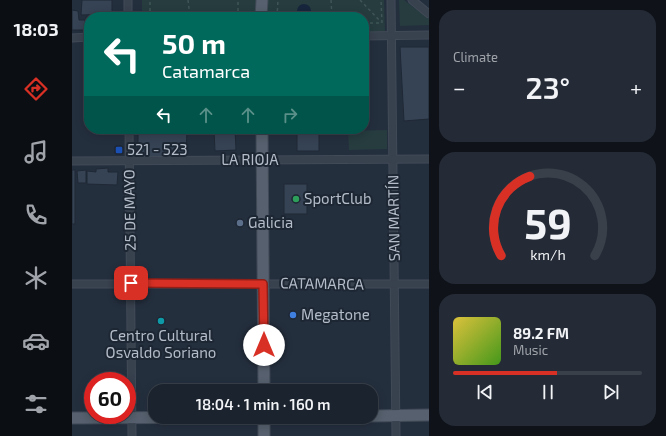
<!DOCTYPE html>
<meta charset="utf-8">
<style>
body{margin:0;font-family:"Exo 2",sans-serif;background:#242b36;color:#f1f3f6;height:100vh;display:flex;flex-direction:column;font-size:15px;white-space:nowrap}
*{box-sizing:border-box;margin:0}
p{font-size:13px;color:#a0a4aa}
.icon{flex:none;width:22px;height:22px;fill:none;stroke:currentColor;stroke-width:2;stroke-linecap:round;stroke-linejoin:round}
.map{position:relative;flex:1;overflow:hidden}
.sheet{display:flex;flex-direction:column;gap:10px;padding:10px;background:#0f1319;width:237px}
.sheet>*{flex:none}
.banner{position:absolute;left:12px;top:12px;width:285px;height:122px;border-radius:16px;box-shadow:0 2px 10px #0003,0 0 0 1px #39404a;background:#00695c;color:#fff;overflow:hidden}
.speed{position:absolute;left:12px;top:372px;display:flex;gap:8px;font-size:20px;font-weight:700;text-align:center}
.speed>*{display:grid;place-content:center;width:52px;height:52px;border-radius:50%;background:#1b232e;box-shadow:0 2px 10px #0003,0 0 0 1px #39404a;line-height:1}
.speed .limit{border:6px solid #d22;background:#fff;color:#111}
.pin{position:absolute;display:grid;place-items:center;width:34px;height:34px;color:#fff;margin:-17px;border-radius:8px;box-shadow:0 2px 6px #0006}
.me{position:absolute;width:44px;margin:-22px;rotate:0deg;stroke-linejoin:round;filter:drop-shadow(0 0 3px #0008)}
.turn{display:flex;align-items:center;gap:14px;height:84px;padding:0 12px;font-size:18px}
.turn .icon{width:52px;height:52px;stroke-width:2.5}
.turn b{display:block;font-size:28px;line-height:34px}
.lanes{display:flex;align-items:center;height:38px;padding:0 12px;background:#0003;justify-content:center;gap:20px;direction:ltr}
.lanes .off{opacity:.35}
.big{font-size:30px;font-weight:600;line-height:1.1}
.sheet .widget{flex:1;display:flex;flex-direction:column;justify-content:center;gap:6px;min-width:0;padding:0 14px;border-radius:16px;background:#242b36}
.sheet .dial{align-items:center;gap:0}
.dial svg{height:104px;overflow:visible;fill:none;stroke:#39404a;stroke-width:7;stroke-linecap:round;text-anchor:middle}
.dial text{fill:#f1f3f6;stroke:none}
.song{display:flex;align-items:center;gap:12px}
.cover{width:48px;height:48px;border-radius:6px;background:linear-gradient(135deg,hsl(50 70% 55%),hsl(100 70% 35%))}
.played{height:4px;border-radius:2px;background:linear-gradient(90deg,#d93025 55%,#39404a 55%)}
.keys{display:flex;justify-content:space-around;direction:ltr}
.heat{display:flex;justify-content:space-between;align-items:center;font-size:22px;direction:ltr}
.trip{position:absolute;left:76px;top:384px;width:230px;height:40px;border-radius:16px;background:#1b232e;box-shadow:0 2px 10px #0003,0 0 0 1px #39404a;font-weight:600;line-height:40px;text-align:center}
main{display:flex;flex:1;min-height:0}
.tab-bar{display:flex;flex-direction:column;width:72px;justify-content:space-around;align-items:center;background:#0b0e12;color:#a0a4aa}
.tab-bar .icon{width:28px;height:28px}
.tab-bar .active{color:#d93025}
.tab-bar b{font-size:18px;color:#f1f3f6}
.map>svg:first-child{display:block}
</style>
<main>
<nav class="tab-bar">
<b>18:03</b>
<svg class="icon active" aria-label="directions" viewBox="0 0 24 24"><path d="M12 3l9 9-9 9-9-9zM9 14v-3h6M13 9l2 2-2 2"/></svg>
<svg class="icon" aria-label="music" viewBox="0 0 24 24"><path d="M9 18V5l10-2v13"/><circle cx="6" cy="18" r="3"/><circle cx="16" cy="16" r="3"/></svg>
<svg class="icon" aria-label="phone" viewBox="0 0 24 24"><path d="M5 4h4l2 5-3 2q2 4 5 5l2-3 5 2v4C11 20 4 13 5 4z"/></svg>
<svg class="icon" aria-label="climate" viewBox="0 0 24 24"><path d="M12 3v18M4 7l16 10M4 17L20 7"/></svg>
<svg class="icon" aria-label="car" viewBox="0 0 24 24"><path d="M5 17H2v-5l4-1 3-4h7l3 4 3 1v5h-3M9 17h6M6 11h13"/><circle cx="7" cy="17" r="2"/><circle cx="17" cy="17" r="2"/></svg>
<svg class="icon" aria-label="filters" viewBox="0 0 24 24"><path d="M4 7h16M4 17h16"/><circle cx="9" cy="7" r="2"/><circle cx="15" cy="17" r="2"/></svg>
</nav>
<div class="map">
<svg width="357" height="436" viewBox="0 0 357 436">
<rect width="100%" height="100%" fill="#242f3e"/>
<g fill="#263c3f">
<path d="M70 0H312L313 32 292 33V17H70Z"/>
<path d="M327 0H332L357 19V25L328 26Z"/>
<path d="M315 130V149L277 150 276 131Z"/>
</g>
<circle fill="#17263c" cx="232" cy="11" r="7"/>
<g fill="#364354" stroke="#1f2835">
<path d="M10 0H40V14L9 15Z"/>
<path d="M0 10 6 11 7 20H13V30H0Z"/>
<path d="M43 15V17H17V33H14V17Z"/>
<path d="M328 47H357V119L332 121Z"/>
<path d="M66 129H115L114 157 66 158Z"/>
<path d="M142 129H163L164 150 143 151Z"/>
<rect x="225" y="129" width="22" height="22"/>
<path d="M36 168V172H46L45 185 15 184V171L24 172V169Z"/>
<rect x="0" y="170" width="3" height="54"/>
<path d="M14 170V183H6L5 171Z"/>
<rect x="212" y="184" width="23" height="30"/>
</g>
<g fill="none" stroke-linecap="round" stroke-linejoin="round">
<defs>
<g id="minor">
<path d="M56 0V17"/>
<path d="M319 0 324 436"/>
<path d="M340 0 357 14"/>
<path d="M292 36 357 35"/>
<path d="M0 38 17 37"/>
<path d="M57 129 60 436"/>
<path d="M0 161 357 159"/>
<path d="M0 284H357"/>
</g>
<g id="primary">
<path d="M189 17 190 0"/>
<path d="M190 129 192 391"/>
<path d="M299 416 357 415"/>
<path d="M192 417V436"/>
<path d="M0 418 187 417"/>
</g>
</defs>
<use href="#minor" stroke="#414a57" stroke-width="9"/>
<use href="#primary" stroke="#414a57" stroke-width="13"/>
<g stroke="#3f5557" stroke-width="1.5" stroke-dasharray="3 3" stroke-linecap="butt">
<path d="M116 0 118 17"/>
<path d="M259 0 260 17"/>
<path d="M288 0 309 22"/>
<path d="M78 17V0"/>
<path d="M166 17V0"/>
<path d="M205 17 206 0"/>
<path d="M292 23H310L309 0"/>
</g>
<use href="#minor" stroke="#38414e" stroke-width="7"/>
<use href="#primary" stroke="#56606e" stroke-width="11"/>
</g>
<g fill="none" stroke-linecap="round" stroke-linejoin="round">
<defs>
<path id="route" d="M59 283 191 284 192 345"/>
</defs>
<use href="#route" stroke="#8d1f18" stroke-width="10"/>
<use href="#route" stroke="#d93025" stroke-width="7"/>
</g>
<rect fill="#1a4fb4" stroke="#1d2633" stroke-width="1.5" x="43" y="146" width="8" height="8" rx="2"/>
<circle fill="#2e9e5b" stroke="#1d2633" stroke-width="1.5" cx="224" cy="199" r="4"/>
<circle fill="#5c6f8a" stroke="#1d2633" stroke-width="1.5" cx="168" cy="223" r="4"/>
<circle fill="#3f7fe0" stroke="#1d2633" stroke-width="1.5" cx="221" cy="315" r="4"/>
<circle fill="#0f9aa8" stroke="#1d2633" stroke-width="1.5" cx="89" cy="321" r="4"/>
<g text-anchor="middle" stroke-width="4" stroke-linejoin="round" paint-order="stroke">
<g font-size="15" fill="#b4bcc9" stroke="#1d2633" text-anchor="start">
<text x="55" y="155">521 - 523</text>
<text x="232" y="204">SportClub</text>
<text x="176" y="228">Galicia</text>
<text x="229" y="320">Megatone</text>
<text x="89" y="341" text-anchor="middle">Centro Cultural<tspan x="89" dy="17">Osvaldo Soriano</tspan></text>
</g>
<g font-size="15" fill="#b4bcc9" stroke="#1d2633">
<text x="178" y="165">LA RIOJA</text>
<text transform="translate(58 210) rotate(-91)" y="5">25 DE MAYO</text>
<text transform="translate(322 218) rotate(-91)" y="5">SAN MARTÍN</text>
<text transform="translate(250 284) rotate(1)" y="5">CATAMARCA</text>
</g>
</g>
</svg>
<div class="speed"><div class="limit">60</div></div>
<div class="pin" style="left:59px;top:283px;background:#d93025"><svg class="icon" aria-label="arrive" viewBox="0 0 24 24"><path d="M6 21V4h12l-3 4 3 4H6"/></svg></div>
<svg class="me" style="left:192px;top:345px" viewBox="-20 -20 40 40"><circle r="19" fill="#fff"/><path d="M0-13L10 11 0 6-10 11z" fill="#d93025"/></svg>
<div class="trip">18:04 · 1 min · 160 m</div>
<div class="banner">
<div class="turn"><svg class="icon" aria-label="left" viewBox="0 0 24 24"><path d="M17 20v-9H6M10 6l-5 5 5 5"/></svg><div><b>50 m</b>Catamarca</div></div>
<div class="lanes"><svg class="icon" aria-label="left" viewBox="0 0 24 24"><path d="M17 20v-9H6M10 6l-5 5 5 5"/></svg><svg class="icon off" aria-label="ahead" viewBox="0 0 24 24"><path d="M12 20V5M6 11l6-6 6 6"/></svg><svg class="icon off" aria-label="ahead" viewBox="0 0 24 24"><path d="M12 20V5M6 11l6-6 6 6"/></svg><svg class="icon off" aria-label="right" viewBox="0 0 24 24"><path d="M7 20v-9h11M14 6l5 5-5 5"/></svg></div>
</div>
</div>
<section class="sheet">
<div class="widget"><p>Climate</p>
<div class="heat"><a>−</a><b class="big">23°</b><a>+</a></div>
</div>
<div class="widget dial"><svg viewBox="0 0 100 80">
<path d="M14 69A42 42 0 1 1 86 69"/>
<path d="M14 69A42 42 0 0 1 36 8" stroke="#d93025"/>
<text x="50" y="56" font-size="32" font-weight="700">59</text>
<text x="50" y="72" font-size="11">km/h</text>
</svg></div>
<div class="widget">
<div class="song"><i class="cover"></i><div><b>89.2 FM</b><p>Music</p></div></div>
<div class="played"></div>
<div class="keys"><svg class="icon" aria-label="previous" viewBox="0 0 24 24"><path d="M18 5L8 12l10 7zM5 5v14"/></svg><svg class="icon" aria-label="pause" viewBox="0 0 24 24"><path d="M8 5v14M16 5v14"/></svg><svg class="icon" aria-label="next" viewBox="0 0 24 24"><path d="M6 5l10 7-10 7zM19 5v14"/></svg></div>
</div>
</section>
</main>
